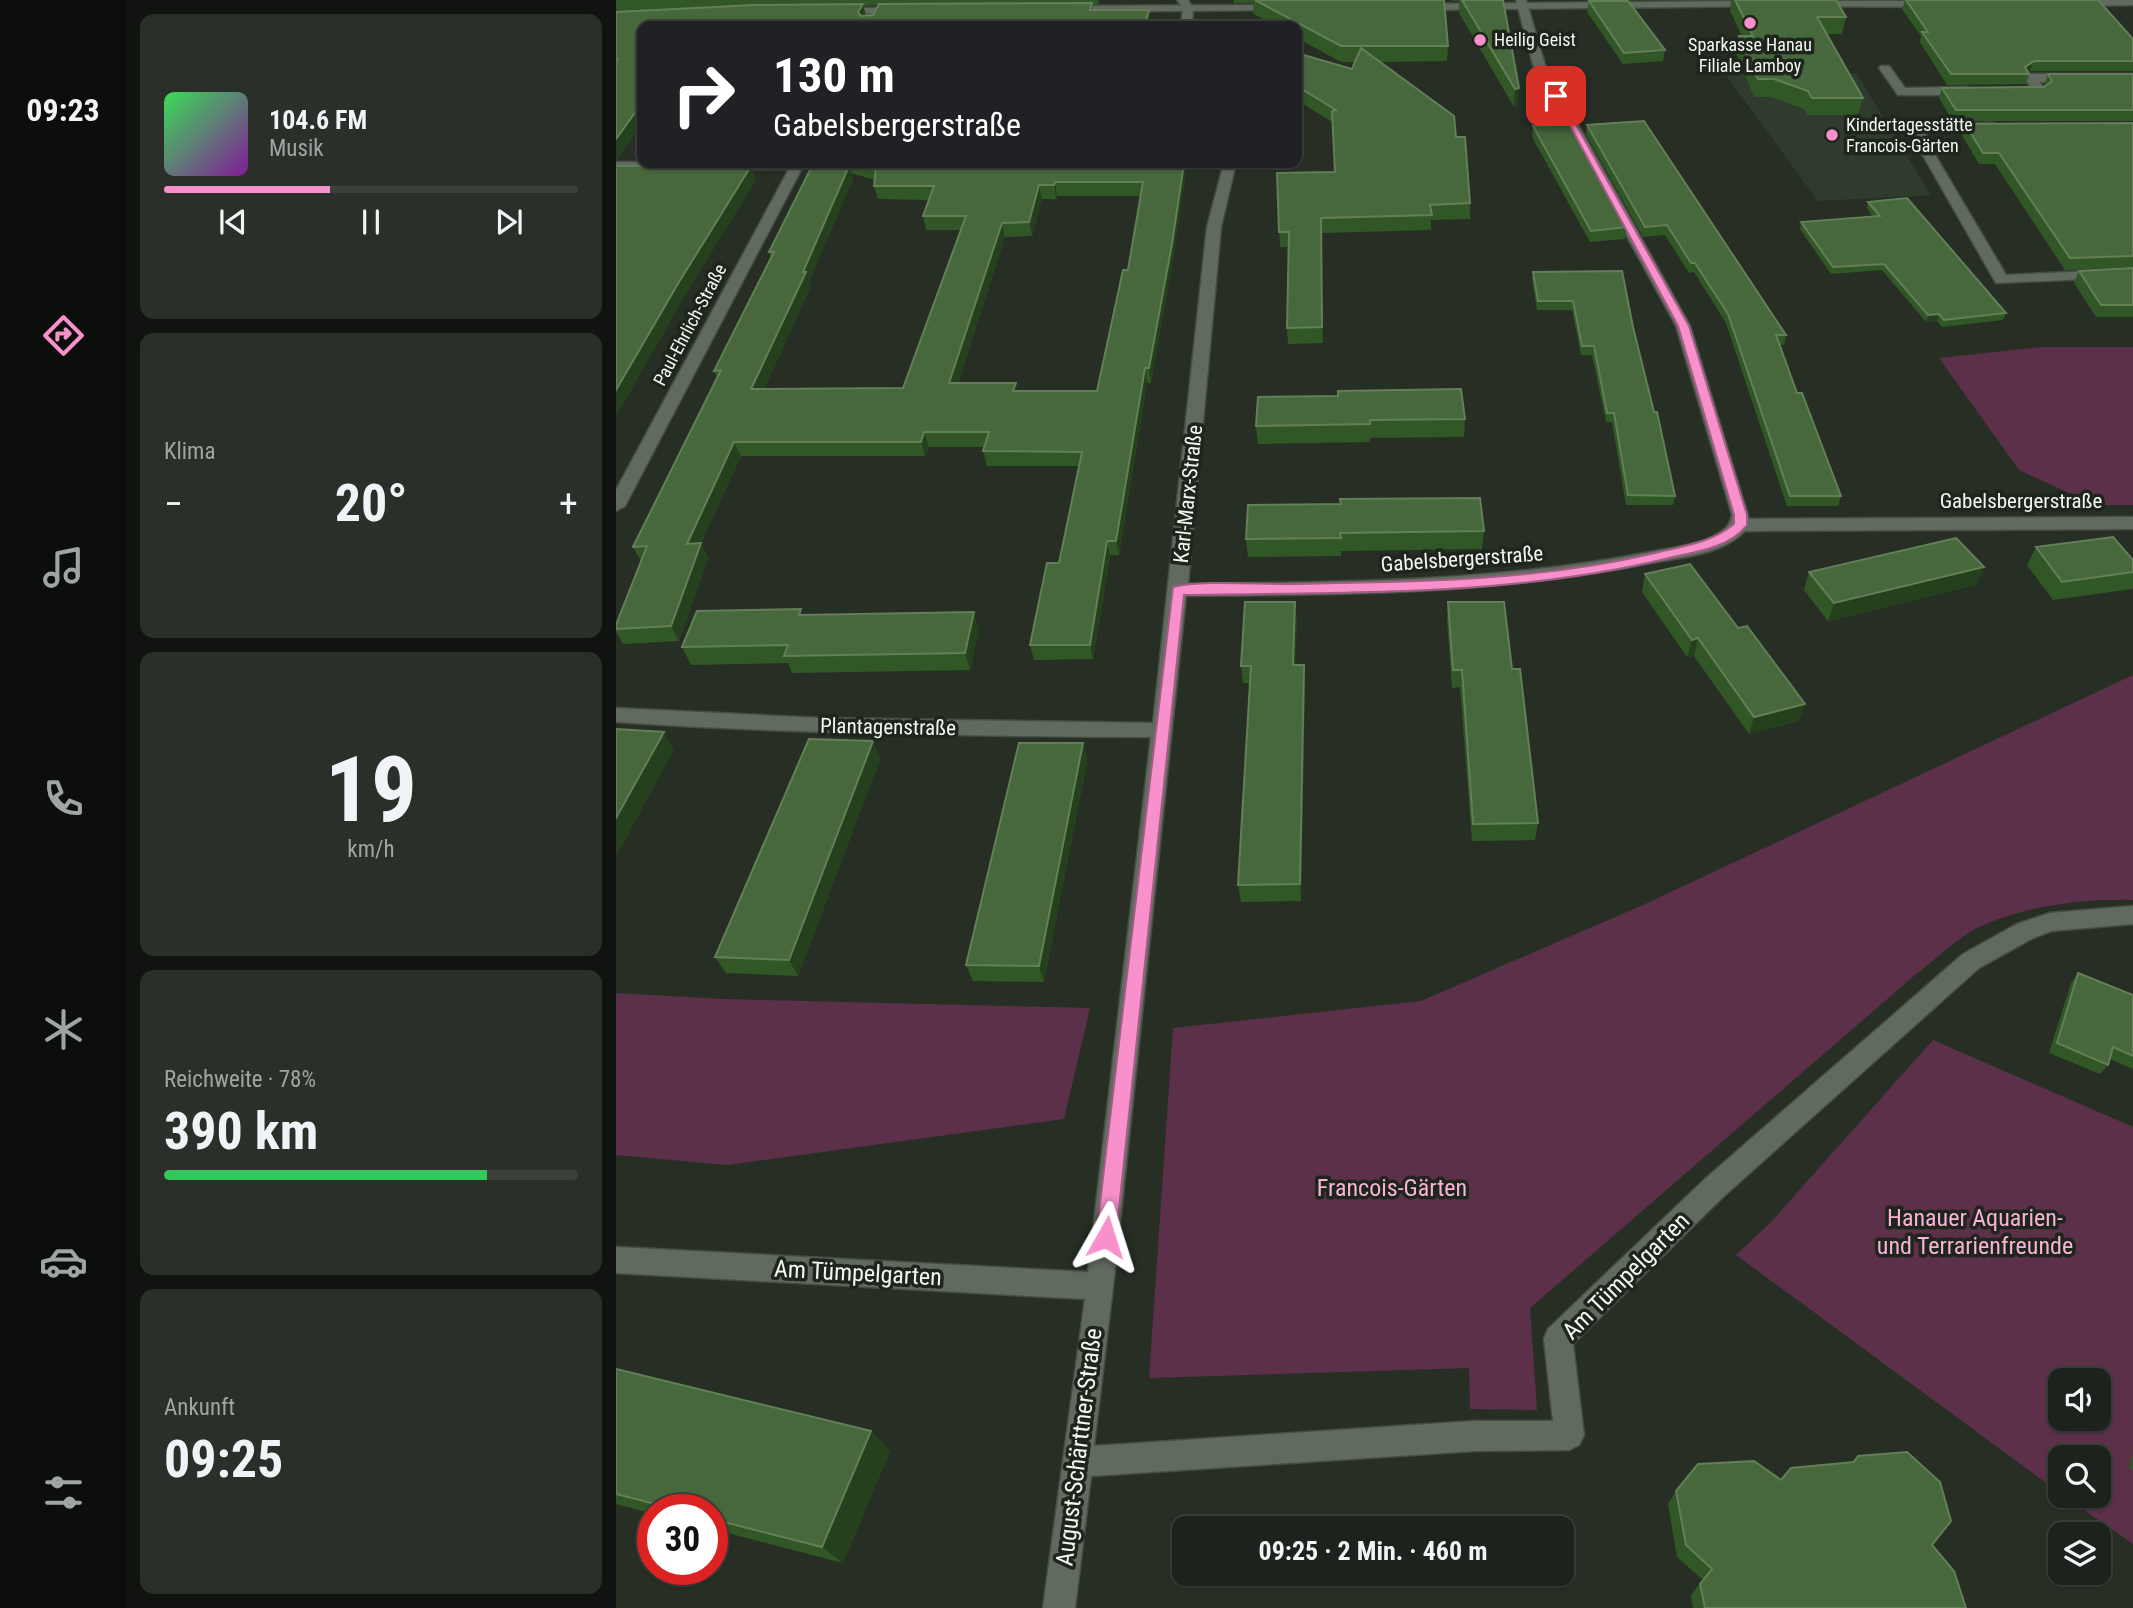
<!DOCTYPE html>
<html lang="de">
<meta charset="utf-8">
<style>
body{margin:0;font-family:"Roboto Condensed",sans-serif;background:#2a2f29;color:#f1f3f6;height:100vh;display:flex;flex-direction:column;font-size:26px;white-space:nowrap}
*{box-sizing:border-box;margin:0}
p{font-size:23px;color:#a0a4a3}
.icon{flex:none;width:38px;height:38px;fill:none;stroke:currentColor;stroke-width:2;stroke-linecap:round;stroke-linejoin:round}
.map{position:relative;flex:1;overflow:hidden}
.drawer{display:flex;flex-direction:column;gap:14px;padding:14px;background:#10130f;width:490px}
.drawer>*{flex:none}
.guide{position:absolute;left:21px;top:21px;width:665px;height:147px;border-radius:14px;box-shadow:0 2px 5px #0004,0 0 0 2px #3b403b;background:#202124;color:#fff;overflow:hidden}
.controls{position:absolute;left:1432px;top:1368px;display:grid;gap:14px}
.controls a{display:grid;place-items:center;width:63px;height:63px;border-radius:14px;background:#1d231c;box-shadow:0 2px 5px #0004,0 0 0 2px #3b403b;font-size:35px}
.speed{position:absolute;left:21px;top:1494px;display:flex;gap:14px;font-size:35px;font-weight:700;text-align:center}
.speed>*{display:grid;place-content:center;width:91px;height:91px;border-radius:50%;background:#1d231c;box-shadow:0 2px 5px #0004,0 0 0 2px #3b403b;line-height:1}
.speed .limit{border:10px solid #d22;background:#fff;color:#111}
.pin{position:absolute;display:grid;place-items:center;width:60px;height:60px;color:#fff;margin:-30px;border-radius:14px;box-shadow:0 4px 10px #0006}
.me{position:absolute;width:77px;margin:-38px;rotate:6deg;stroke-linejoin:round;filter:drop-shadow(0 0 5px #0008)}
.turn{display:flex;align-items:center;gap:24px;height:147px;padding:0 21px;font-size:32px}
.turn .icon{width:91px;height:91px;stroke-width:2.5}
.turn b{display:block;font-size:49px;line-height:60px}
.big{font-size:52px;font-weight:700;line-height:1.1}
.drawer .widget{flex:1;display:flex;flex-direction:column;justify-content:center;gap:10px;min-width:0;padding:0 24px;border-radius:14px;background:#2a2f29}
.drawer .dial{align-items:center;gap:0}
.dial b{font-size:91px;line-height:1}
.song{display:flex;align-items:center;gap:21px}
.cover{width:84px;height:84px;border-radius:10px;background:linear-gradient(135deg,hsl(130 70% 55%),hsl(290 70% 35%))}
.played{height:7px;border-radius:4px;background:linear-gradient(90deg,#f890cb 40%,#3b403b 40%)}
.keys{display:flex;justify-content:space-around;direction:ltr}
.heat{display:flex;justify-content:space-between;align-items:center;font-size:38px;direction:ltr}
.charge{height:10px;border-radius:5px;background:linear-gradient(90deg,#34c759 78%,#3b403b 0)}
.trip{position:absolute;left:556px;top:1516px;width:402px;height:70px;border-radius:14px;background:#1d231c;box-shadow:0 2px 5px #0004,0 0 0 2px #3b403b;font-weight:700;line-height:70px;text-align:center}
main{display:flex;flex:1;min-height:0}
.tab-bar{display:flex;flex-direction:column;width:126px;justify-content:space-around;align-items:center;background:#0c0e0b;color:#a0a4a3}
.tab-bar .icon{width:49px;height:49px}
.tab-bar .active{color:#f890cb}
.tab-bar b{font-size:32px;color:#f1f3f6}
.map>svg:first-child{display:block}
</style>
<main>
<nav class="tab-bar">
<b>09:23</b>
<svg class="icon active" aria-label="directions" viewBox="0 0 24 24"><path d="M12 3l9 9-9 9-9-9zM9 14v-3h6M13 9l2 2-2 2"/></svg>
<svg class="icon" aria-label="music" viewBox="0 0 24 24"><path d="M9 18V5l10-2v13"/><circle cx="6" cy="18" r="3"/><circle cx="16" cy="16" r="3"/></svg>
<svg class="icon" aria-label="phone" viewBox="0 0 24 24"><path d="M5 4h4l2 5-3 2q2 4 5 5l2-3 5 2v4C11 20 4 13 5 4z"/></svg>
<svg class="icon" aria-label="climate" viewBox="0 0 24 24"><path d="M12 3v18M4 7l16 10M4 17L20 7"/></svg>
<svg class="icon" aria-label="car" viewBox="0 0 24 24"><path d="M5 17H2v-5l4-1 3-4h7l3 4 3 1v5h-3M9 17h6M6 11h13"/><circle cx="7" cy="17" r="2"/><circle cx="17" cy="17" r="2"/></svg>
<svg class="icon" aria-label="filters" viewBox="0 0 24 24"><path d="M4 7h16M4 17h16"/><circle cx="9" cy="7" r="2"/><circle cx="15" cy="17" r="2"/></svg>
</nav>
<section class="drawer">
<div class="widget">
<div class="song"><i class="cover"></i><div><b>104.6 FM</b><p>Musik</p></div></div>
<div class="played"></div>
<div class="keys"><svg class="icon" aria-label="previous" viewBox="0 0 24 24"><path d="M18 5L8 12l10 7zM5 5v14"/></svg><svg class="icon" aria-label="pause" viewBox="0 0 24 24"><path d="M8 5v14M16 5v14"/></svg><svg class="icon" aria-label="next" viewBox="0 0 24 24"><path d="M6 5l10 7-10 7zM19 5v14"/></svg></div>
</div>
<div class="widget"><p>Klima</p>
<div class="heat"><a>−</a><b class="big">20°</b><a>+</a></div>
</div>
<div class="widget dial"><b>19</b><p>km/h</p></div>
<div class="widget"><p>Reichweite · 78%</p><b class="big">390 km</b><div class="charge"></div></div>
<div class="widget"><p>Ankunft</p><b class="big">09:25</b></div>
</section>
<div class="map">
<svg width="1517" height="1608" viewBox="0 0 1517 1608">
<rect width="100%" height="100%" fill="#272f25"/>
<path fill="#2f3b2c" d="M1155 73H1240L1315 195 1202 201 1109 74Z"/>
<g fill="#5c3049" fill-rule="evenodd">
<path d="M1425 347H1517V505H1479L1403 470 1323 358Z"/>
<path d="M1517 675V900C1469 898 1401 907 1359 929 1338 941 1318 961 1299 975L914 1308 921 1410 854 1409 853 1368 533 1378 557 1028 805 1001 1027 905Z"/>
<path d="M0 993 108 999 474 1008 448 1119 111 1165 0 1155Z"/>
<path d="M1317 1040 1517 1127V1544L1448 1496H1482V1458H1444V1493L1120 1255 1154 1223ZM1444 1381H1482V1419H1444Z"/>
</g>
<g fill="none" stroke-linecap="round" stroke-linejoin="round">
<defs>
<g id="street">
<path d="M561 0H572L577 8 576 26H565L567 8Z"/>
<path d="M900 0H910L929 65 1074 326 1133 519 1517 517V529L1129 531C1106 555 1066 557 1035 563 882 594 727 595 570 596L500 1261 478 1446 859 1421H937L928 1339 932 1329 1089 1179 1347 954 1401 924 1434 913 1517 906V924L1435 931 1417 938 1363 968 1107 1197 957 1344 968 1435 963 1445 953 1450 859 1451 475 1476 459 1608H427L469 1299 0 1273V1247L472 1272 535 737C357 736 178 734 0 722V708L204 718 537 723 591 227 608 163H620L605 227 572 584C727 582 881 582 1034 552 1057 547 1113 543 1116 515L1060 326 917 65Z"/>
<path d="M1265 66H1273L1289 88 1351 87 1357 91 1351 95H1282L1263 68Z"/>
<path d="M1414 74H1517V82H1423L1430 91 1428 94H1397V88L1415 87 1408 78Z"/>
<path d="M1376 123 1380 124V130L1315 132 1311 133 1309 138 1390 275 1517 269V277L1380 283 1297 138 1302 127 1315 124Z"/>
<path d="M0 162 262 164 256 168H186L9 506 0 511V490L173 169 0 170Z"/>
</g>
<g id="secondary">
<path d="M1455 0H1517V5L1456 6 1451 3Z"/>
<path d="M1144 1 1148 2V6L802 10 797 7 802 4Z"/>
<path d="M1194 1H1315L1320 4 1315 7 1190 6V2Z"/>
<path d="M664 5 668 6V10L448 12 443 9 448 6Z"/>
<path d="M286 8 290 9V13L221 14 216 11 221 8Z"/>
</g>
</defs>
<use href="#street" stroke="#464d44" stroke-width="3"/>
<use href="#secondary" stroke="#464d44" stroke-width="3"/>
<use href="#street" fill="#616a5f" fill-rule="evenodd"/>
<use href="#secondary" fill="#616a5f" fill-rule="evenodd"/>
</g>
<g fill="#325726" fill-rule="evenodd">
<path d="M0 0H483L482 4H476L477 10 534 22 26 26V124L0 160ZM262 5 257 15 250 16 247 6Z"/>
<path d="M618 0H828L832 46 831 61 763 62 840 137 854 203V219L815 220V230L705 233 707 343 672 344 671 328 672 247H664L661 173 719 172 716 122 681 100V53L736 69 739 62H725L681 38V26H660L638 14 637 3H618Z"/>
<path d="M836 0H887L902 105 898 107 843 13V1H836Z"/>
<path d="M1115 0H1220L1230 17 1226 34H1211L1247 98 1242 115H1192L1188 109 1155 97H1138L1120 53 1123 36H1126L1114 11Z"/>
<path d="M1289 0H1482L1517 39V71H1414L1413 72V74L1410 84 1331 85 1304 42 1305 36 1286 9Z"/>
<path d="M973 1 1049 50 1047 61 1007 64 971 12Z"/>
<path d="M1432 74H1517V121H1337L1323 98 1326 88 1428 87 1429 86 1428 85Z"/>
<path d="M1517 123V267L1449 270 1379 164H1363L1346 135 1349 124Z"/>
<path d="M971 125 1170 335 1168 345H1163L1181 393 1225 496 1222 506H1171L1110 323 1078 272 1073 273 1049 235 1027 237 970 134Z"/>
<path d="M917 126 1011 227 1009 239 974 242 916 137Z"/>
<path d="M228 163H571L557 258 535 383H531L503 555H494L477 659 418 660 414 645 443 563 463 466H371L367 451 369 447H313L309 456H125L85 543 92 558 63 641 7 644 0 632V625L25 561 17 547 101 378 98 371 155 258 153 252 229 166ZM235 173 259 180 258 186 262 199 313 200 307 216 310 230H345L287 388 148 389 195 286 193 282 237 179ZM441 196H525L512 270 481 391H401L342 383 389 237 416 236 426 199H440Z"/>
<path d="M1252 202 1390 313 1387 320 1326 327 1321 321 1310 322 1266 270 1215 274 1184 229 1185 222 1257 217 1251 208Z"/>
<path d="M1517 268V317H1480L1458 283 1463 271Z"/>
<path d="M917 272 1017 327 1059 496 1057 505H1010L996 422H990L976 355H965L956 310H921L916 280Z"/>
<path d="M642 397 849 419 848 437 754 438V442L642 444 640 426Z"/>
<path d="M632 505 868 531 866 549 725 551V556L632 557 630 539Z"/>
<path d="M1420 547 1517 560V588L1516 589 1437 600 1411 565Z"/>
<path d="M1368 567 1360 585 1212 621 1188 590 1193 572Z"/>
<path d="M1029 574 1122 628 1189 704 1183 721 1133 734 1078 656 1071 657 1026 592Z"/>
<path d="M679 602 681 620 679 665 689 683 685 901 625 902 622 885 634 683H627L625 666Z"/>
<path d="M832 602 896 669 922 823 919 840 856 841 844 687 836 688 831 620Z"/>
<path d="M187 615 363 630 354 670 176 673 172 663 75 665 66 647Z"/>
<path d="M467 743 471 761 428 982 357 981 350 965Z"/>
<path d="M264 759 182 976 110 973 99 957Z"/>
<path d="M1462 973 1517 995V1069L1494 1059 1492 1065 1484 1074 1433 1053 1455 983Z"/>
<path d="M0 1369 274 1451 227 1563 96 1529V1510H37V1514L0 1504Z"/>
<path d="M1517 1453V1470L1513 1468Z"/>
<path d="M1242 1456 1316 1545 1350 1608H1077L1075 1595 1087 1580 1061 1557 1052 1504 1060 1491 1165 1480 1235 1462Z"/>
</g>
<g fill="#25401d">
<path d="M247 4 250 17 246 25 242 12Z"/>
<path d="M533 10 534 22 533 26H529Z"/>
<path d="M1418 61 1414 71 1411 74 1409 67Z"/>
<path d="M903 88 902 105 898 107 899 89Z"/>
<path d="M26 103V124L0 160V139Z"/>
<path d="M568 163H571L557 258 535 383 533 368Z"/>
<path d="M135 166 140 180 69 296 0 417V390L63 282Z"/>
<path d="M233 166 237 179 193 282 195 286 141 404 135 389Z"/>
<path d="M439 182 441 196 440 199 438 185Z"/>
<path d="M423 185 426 199 416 236 413 222Z"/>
<path d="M386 223 389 237 337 398 333 383Z"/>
<path d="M1323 314 1321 321 1310 322 1312 315Z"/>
<path d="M529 368 531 383 503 555 500 541Z"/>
<path d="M308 432 313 447 309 456 305 442Z"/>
<path d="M118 442 125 456 85 543 92 558 63 641 55 626 71 544Z"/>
<path d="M491 541 494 555 477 659 474 645Z"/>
<path d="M1368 567 1360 585 1212 621 1218 603Z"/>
<path d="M679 602 681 620 679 683 677 665Z"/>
<path d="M358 612 363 630 354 670 349 653Z"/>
<path d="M1082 638 1078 656 1071 657 1076 640Z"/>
<path d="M688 665 689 683 685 901 684 884Z"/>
<path d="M1189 704 1183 721 1133 734 1138 717Z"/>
<path d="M48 732 58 750 0 857V818Z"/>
<path d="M257 741 264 759 182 976 173 960Z"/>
<path d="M467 743 471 761 428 982 423 966Z"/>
<path d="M255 1431 274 1451 227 1563 206 1547Z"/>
</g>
<g fill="#47683c" stroke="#627f58" stroke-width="2" fill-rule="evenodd">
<path d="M639 0H828L832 46H725Z"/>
<path d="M846 0H887L903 88 899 89Z"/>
<path d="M1119 0H1220L1230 17H1201L1247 98H1196L1192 91 1158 79H1142L1123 36H1137Z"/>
<path d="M1290 0H1482L1517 39V61H1418L1409 67 1413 74H1335L1306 32H1312Z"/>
<path d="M973 1H1012L1049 50 1008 53Z"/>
<path d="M476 3 474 10H533L529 26H26V103L0 139V62L2 59H0V12L138 5 247 4 242 12 245 16 257 15 263 4Z"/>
<path d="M745 48 838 116 840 137H849L854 203 814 205 816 215 705 218 706 327 671 328 673 232H663L661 173 719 172 716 111 720 110 681 86V53L736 69Z"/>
<path d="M1432 74H1517V110H1340L1326 88 1428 87 1436 81Z"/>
<path d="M1028 121 1170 335H1160L1181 393H1186L1225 496H1174L1112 314 1079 263H1075L1051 225 1029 227 971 125Z"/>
<path d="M1517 123V256L1454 258 1383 153H1367L1349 124Z"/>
<path d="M953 124 1011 227 975 231 917 126Z"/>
<path d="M244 163H568L556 244 533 368H529L500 541H491L474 645H414L431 563H443L466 452 367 451 373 432H308L305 442H118L71 544 85 543 55 626 0 629V625L31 546 17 547 105 370 98 371 158 252H153L196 166H233L187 272H190L135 389 287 388 350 216H307L318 186H258L260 168ZM439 182H527L512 270H507L481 391H397L400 383H333L386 223 413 222 423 185H438Z"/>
<path d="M0 166H135L63 282 0 390Z"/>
<path d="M1291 198 1390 313 1328 320 1323 314 1312 315 1268 264 1217 267 1185 222 1264 216 1252 202Z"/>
<path d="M1517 268V305H1485L1463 271Z"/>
<path d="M1006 271 1017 327 1038 412H1041L1059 496 1012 495 998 413H991L978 346H966L957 301H922L917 272Z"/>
<path d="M845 389 849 419 754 420V424L640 426 642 397 722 396V391Z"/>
<path d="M864 498 868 531 724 533 725 538 630 539 632 505 725 504 724 499Z"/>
<path d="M1497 537 1517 560V572L1446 582 1420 547Z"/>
<path d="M1340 538 1368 567 1218 603 1193 572Z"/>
<path d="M1074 564 1122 628 1131 626 1189 704 1138 717 1082 638 1076 640 1029 574Z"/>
<path d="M629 602H679L677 665H688L684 884 622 885 635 666H625Z"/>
<path d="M832 602H888L896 669H904L922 823 857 824 846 670H837Z"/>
<path d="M185 609 183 615 358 612 349 653 168 656 172 645 66 647 81 611Z"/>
<path d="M0 729 48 732 0 818Z"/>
<path d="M193 739 257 741 173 960 99 957Z"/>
<path d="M403 743H467L423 966 350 965Z"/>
<path d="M1462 973 1517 995V1056L1497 1047 1492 1065 1441 1043Z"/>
<path d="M0 1369 255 1431 206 1547 96 1519V1510H63L0 1494Z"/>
<path d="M1291 1452 1324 1482 1335 1521 1316 1545 1338 1571 1350 1608H1089L1084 1584 1096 1569 1070 1545 1060 1491 1082 1464 1138 1461 1165 1480 1175 1468 1238 1462 1242 1456Z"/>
</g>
<path fill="#f890cb" stroke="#a15e84" stroke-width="2" d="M937 94 944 96 1073 326 1131 515V525C1112 549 1078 552 1049 559 891 597 729 592 568 595L500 1237 497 1244 490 1247 483 1244 480 1237 557 587C582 580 639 584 668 584 793 582 917 582 1039 553 1067 546 1095 543 1118 524V515L1062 326Z"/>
<g fill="#f890cb" stroke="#1e251c" stroke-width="2.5">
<circle cx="1134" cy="23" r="7"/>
<circle cx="864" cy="40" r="7"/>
<circle cx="1216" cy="135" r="7"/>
</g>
<g text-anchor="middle" stroke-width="7" stroke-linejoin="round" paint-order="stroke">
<g font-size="18" fill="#f2f7f0" stroke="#1e251c" text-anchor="start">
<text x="878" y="46">Heilig Geist</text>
<text x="1134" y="51" text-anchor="middle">Sparkasse Hanau<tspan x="1134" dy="21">Filiale Lamboy</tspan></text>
<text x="1230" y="131">Kindertagesstätte<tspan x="1230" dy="21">Francois-Gärten</tspan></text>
</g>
<g font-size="18" fill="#f2f7f0" stroke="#1e251c">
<text transform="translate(74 325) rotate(-62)" y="6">Paul-Ehrlich-Straße</text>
</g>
<g font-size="21" fill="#f2f7f0" stroke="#1e251c">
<text transform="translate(572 494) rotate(-84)" y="7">Karl-Marx-Straße</text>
<text x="1405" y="508">Gabelsbergerstraße</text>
<text transform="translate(846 559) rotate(-4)" y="7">Gabelsbergerstraße</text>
<text transform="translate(272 727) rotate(1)" y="7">Plantagenstraße</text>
</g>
<g font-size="24" fill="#f9b1d8" stroke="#1e251c">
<text x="776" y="1196">Francois-Gärten</text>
<text x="1359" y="1226">Hanauer Aquarien-<tspan x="1359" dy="28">und Terrarienfreunde</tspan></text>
</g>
<g font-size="24" fill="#f2f7f0" stroke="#1e251c">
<text transform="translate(242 1273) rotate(3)" y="8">Am Tümpelgarten</text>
<text transform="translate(1010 1276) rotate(-45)" y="8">Am Tümpelgarten</text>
<text transform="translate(463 1447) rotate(-83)" y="8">August-Schärttner-Straße</text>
</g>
</g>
</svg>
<div class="controls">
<a><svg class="icon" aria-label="sound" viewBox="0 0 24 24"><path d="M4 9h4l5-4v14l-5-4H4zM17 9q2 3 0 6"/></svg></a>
<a><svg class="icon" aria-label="search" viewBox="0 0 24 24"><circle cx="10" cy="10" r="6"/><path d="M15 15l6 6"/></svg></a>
<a><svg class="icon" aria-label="layers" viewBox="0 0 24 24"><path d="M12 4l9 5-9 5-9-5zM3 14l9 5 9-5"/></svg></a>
</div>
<div class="speed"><div class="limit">30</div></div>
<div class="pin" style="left:940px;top:96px;background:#d93025"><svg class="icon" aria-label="arrive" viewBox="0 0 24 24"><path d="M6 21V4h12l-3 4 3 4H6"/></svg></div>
<svg class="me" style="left:490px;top:1237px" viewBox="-20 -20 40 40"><path d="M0-17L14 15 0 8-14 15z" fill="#f890cb" stroke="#fff" stroke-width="4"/></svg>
<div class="trip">09:25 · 2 Min. · 460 m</div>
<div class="guide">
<div class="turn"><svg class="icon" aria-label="right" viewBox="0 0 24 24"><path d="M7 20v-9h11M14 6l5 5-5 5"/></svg><div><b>130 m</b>Gabelsbergerstraße</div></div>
</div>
</div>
</main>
